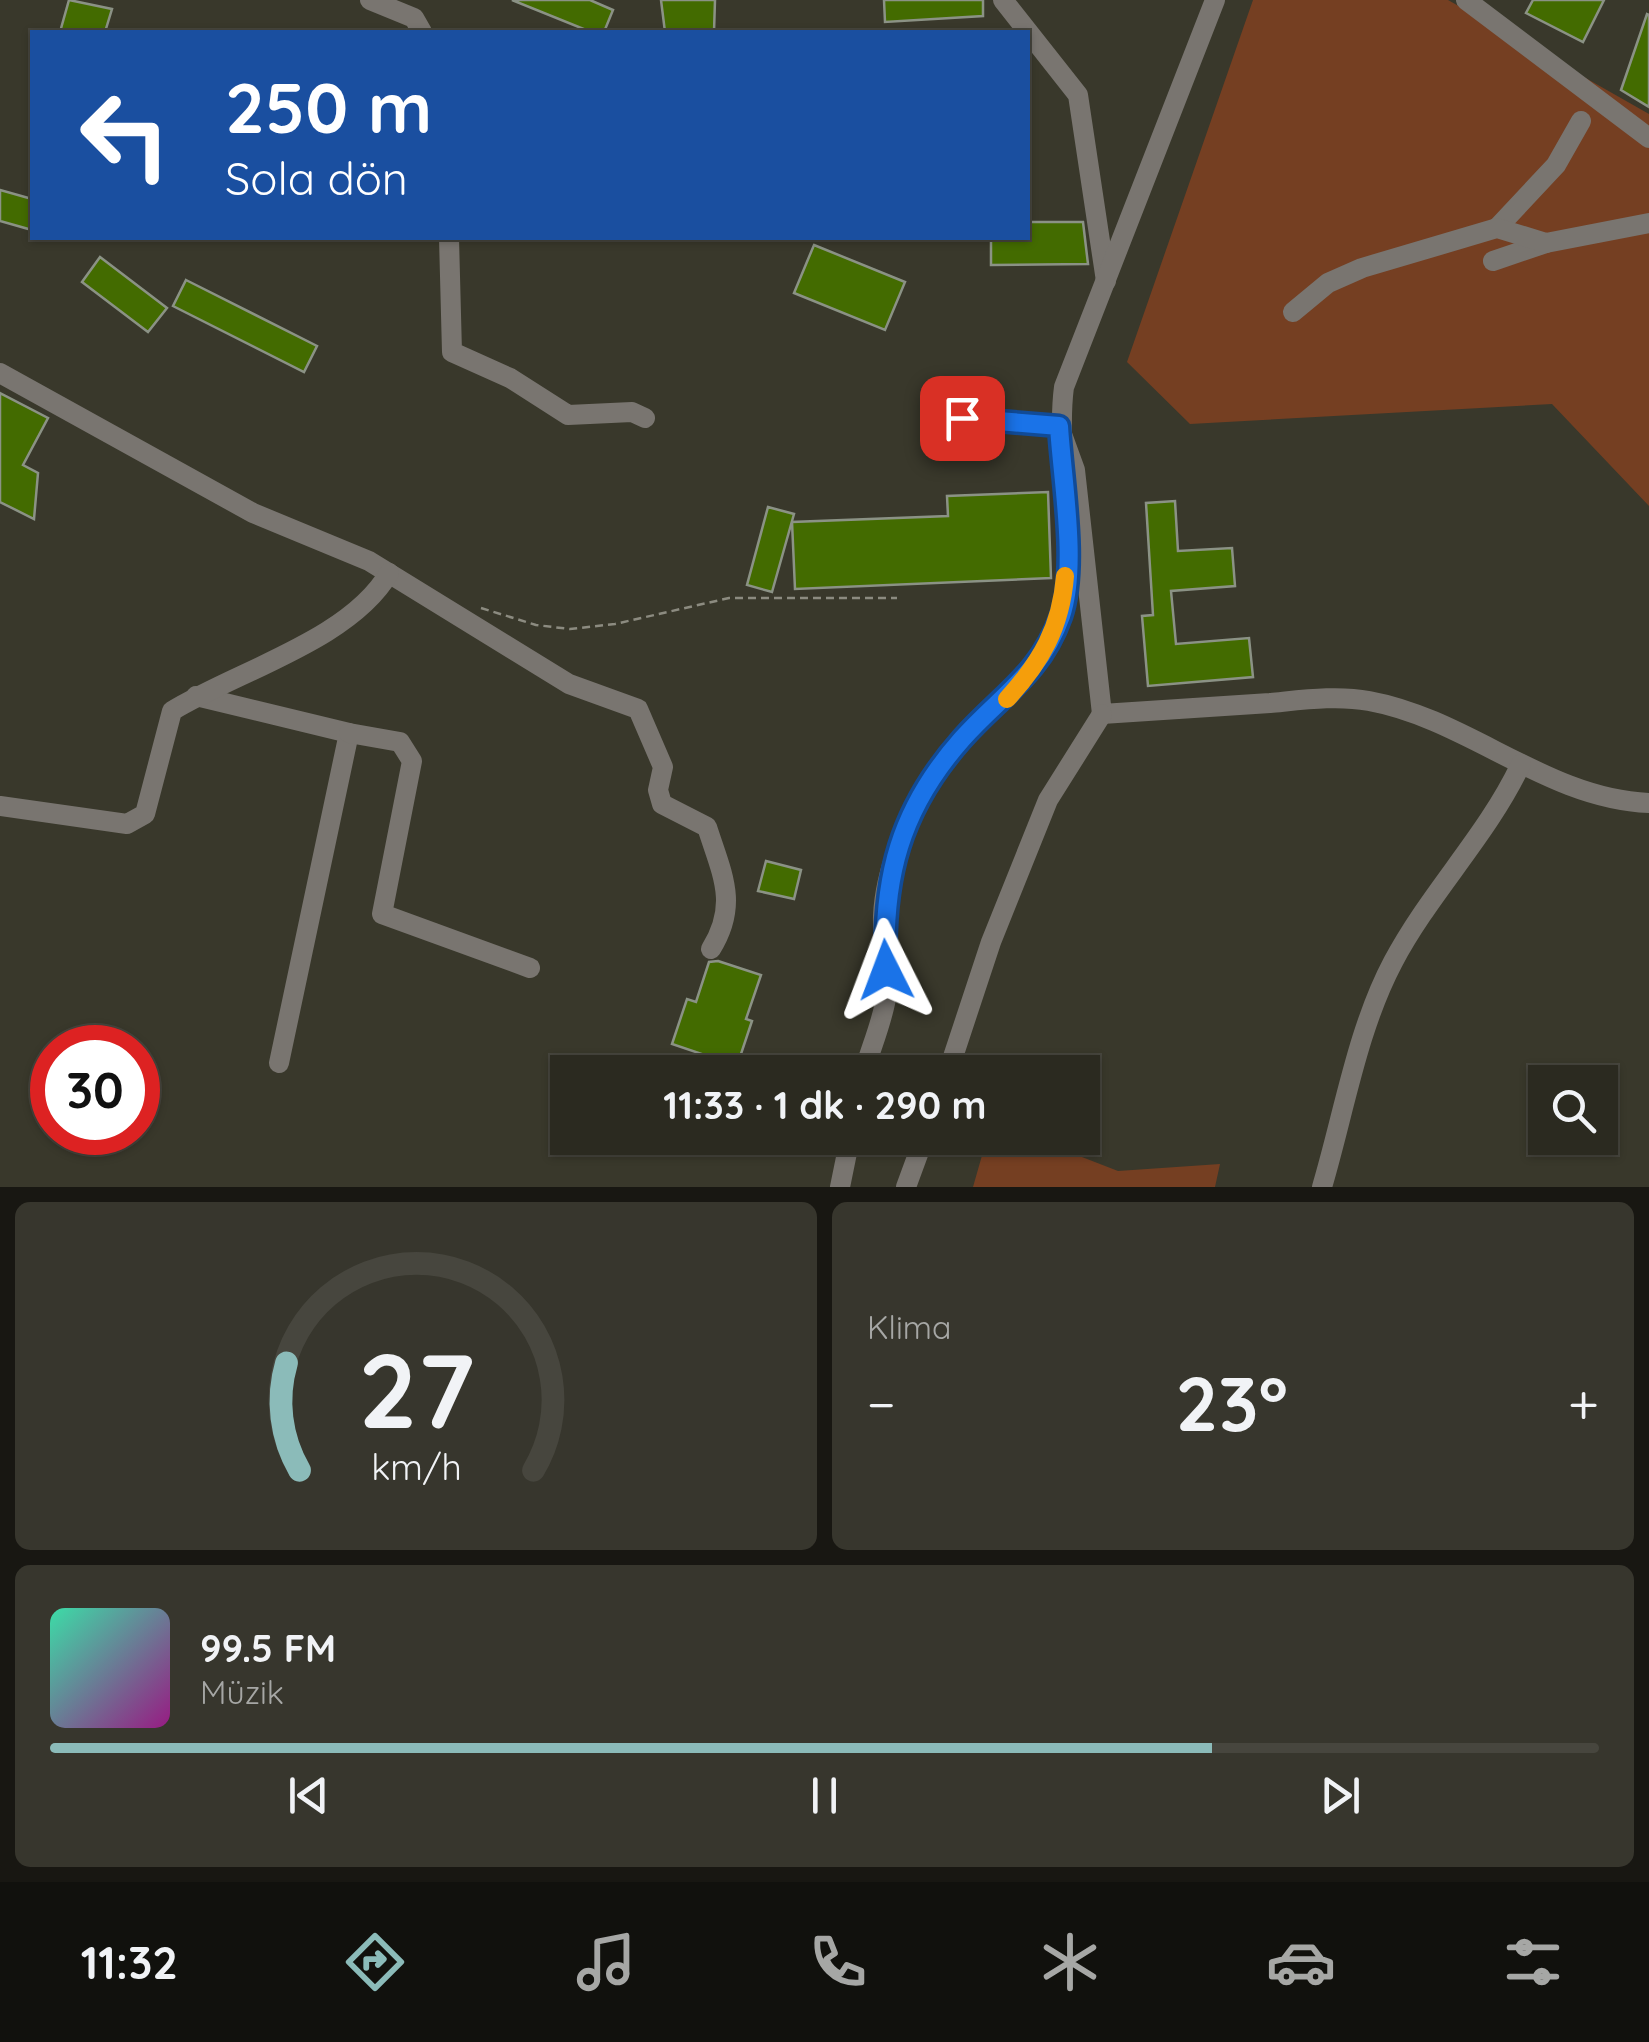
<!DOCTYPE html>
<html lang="tr">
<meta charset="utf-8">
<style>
body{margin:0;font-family:Quicksand,sans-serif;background:#37362d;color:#f1f3f6;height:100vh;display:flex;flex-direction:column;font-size:38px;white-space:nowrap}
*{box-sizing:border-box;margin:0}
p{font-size:32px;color:#a6a7a5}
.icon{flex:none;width:55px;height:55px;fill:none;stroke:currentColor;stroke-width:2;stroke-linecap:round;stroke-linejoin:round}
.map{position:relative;height:1187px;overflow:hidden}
.drawer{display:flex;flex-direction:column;gap:15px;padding:15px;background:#181712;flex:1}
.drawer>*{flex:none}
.top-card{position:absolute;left:30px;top:30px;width:1000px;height:210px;border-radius:0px;box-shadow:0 2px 8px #0004,0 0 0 2px #47463e;background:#1a4fa0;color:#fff;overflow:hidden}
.controls{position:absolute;left:1528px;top:1065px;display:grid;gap:20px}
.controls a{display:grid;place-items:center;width:90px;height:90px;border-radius:0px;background:#2b2a20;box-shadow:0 2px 8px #0004,0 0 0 2px #47463e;font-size:50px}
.speed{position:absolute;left:30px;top:1025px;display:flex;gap:20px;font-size:50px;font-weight:700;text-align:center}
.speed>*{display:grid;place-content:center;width:130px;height:130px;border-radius:50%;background:#2b2a20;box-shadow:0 2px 8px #0004,0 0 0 2px #47463e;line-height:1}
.speed .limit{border:15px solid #d22;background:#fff;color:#111}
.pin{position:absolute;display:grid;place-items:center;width:85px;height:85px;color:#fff;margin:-42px;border-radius:20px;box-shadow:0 5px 15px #0006}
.me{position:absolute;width:110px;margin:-55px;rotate:357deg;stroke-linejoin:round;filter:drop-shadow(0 0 8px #0008)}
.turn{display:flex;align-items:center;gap:35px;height:210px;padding:0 30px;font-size:45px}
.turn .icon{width:130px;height:130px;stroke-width:2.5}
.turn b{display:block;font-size:70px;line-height:85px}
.big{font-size:75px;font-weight:700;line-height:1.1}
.drawer .widget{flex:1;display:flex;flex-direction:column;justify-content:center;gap:15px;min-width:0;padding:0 35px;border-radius:15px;background:#37362d}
.drawer .dial{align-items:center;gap:0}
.dial svg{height:260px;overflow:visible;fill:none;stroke:#47463e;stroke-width:7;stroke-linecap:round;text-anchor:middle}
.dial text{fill:#f1f3f6;stroke:none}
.song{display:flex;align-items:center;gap:30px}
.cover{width:120px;height:120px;border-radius:15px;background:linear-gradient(135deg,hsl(160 70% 55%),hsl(310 70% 35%))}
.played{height:10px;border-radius:5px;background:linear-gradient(90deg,#8bbbb9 75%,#47463e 75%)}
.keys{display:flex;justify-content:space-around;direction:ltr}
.heat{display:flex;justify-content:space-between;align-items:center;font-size:55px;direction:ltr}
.drawer .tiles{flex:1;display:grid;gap:15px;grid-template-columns:1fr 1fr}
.widget:last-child{grid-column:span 2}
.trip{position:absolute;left:550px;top:1055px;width:550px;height:100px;border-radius:0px;background:#2b2a20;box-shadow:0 2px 8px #0004,0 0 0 2px #47463e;font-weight:700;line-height:100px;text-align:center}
.menu{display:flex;height:160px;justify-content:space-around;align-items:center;background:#11110d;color:#a6a7a5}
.menu .icon{width:70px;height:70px}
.menu .selected{color:#8bbbb9}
.menu b{font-size:45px;color:#f1f3f6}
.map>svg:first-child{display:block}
</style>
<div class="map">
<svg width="1649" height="1187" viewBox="0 0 1649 1187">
<rect width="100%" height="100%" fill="#39382b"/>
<g fill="#753f22">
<path d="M1253 0H1448L1649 114V506L1552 404 1190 424 1127 362Z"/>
<path d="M987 1138H1033L1118 1171 1220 1164 1215 1187H973Z"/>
</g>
<g fill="#436b00" stroke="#8b9285" stroke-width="2.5">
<path d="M69 0 112 9 105 32H60Z"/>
<path d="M512 0H590L613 10 604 32H591Z"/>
<path d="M661 0H715L714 32H665Z"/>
<path d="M884 0H983V16L885 22Z"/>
<path d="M1533 0H1604L1583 42 1526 13Z"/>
<path d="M1647 14 1649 15V107L1621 90Z"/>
<path d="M0 190 32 199V230L0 221Z"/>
<path d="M1028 222H1083L1088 264 991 265V238H1028Z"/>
<path d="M814 245 905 282 885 330 794 293Z"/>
<path d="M100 257 167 308 148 332 82 282Z"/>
<path d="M186 280 317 346 304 372 173 306Z"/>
<path d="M0 393 48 418 23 465 38 473 34 519 0 502Z"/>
<path d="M1048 492 1051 578 795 589 792 522 948 516 947 496Z"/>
<path d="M1175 501 1178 551 1232 548 1235 586 1171 591 1176 644 1249 638 1253 677 1148 686 1142 616 1153 615 1146 503Z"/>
<path d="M768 507 794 514 772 592 747 585Z"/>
<path d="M766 861 801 870 794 899 758 891Z"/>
<path d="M718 961 761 975 746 1019 752 1021 737 1066 672 1044 687 999 696 1002 709 962Z"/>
</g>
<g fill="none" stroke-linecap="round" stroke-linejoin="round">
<path stroke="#8c8b80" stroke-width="2.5" stroke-dasharray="8 5" stroke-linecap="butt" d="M481 608 536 625 570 629 615 624 729 598H897"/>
<g stroke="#797570" stroke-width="20">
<path d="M370 0 414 18 422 32"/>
<path d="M1003 0 1078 95 1106 281"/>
<path d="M1466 0 1649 138"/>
<path d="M1497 228 1556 165 1581 121"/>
<path d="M449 238 452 352 510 378 568 415 632 412 645 418"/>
<path d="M1493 261 1546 243"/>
<path d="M1293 312 1328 283 1362 268 1497 228 1546 243 1649 223"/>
<path d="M0 373 253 513 369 561 569 684 638 709 663 767 658 790 662 804 707 827C722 874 739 904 711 949"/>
<path d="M930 415 1059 426 1075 470 1102 714C1158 710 1214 707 1270 703 1302 700 1337 695 1369 701 1468 719 1547 799 1649 803"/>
<path d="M196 696 349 733 279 1063"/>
<path d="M349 733 400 742 412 761 382 914 530 968"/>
<path d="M0 806 127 824 145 814 172 711C237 671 350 640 389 573"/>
<path d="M864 1072C871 1047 884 1018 887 992 889 967 882 941 883 916 885 870 907 819 931 780 969 719 1038 687 1061 615 1079 557 1055 454 1064 387L1215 0"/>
<path d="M948 1072 991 942 1048 800 1102 714"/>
<path d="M840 1187 850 1138"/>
<path d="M906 1187 924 1138"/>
<path d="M1322 1187C1344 1113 1357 1030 1393 962 1430 892 1487 836 1521 764"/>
</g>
</g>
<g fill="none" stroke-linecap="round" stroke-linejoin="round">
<defs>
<path id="route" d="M886 970C882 878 900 809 962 739 1001 695 1040 675 1061 616 1078 566 1062 479 1059 426L962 418"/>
</defs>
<use href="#route" stroke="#114b97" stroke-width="25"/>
<use href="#route" stroke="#1a73e8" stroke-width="18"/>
<path stroke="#f59e0b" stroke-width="18" d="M1007 699C1041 662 1061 627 1065 576"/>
</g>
</svg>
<div class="controls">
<a><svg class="icon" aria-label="search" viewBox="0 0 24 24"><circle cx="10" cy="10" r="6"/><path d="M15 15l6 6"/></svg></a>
</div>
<div class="speed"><div class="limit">30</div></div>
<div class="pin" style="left:962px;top:418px;background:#d93025"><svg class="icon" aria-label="arrive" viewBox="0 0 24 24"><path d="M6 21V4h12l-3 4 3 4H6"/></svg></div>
<svg class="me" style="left:886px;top:970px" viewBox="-20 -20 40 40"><path d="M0-17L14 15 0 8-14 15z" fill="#1a73e8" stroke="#fff" stroke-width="4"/></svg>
<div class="trip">11:33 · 1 dk · 290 m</div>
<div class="top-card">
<div class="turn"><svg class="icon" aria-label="left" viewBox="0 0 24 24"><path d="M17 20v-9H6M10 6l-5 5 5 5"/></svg><div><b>250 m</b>Sola dön</div></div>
</div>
</div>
<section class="drawer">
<div class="tiles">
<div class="widget dial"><svg viewBox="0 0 100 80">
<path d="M14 69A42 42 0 1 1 86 69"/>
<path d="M14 69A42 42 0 0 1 10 36" stroke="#8bbbb9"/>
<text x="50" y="56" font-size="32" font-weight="700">27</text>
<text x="50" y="72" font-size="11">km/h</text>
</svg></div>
<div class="widget"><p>Klima</p>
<div class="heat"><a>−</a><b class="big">23°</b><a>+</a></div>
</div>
<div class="widget">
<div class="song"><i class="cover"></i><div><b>99.5 FM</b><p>Müzik</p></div></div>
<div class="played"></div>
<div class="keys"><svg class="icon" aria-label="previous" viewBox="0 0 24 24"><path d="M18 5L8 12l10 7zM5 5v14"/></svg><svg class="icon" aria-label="pause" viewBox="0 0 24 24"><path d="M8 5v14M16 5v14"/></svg><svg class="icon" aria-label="next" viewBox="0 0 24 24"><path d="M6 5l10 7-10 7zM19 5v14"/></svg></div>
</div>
</div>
</section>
<nav class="menu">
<b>11:32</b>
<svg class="icon selected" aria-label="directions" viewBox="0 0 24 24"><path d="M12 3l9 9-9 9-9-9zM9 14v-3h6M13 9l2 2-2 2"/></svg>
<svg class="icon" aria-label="music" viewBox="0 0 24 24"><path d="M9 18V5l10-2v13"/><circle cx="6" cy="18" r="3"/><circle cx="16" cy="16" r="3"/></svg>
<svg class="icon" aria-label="phone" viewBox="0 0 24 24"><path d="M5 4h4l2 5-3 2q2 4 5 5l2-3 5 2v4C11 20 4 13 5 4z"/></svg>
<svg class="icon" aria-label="climate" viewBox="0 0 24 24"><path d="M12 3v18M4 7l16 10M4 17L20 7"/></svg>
<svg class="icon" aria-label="car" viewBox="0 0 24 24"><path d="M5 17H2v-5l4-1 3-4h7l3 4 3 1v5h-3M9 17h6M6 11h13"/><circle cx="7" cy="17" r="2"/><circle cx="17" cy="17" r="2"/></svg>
<svg class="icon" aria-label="filters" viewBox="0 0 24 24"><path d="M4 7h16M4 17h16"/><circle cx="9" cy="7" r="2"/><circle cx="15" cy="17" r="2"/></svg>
</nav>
